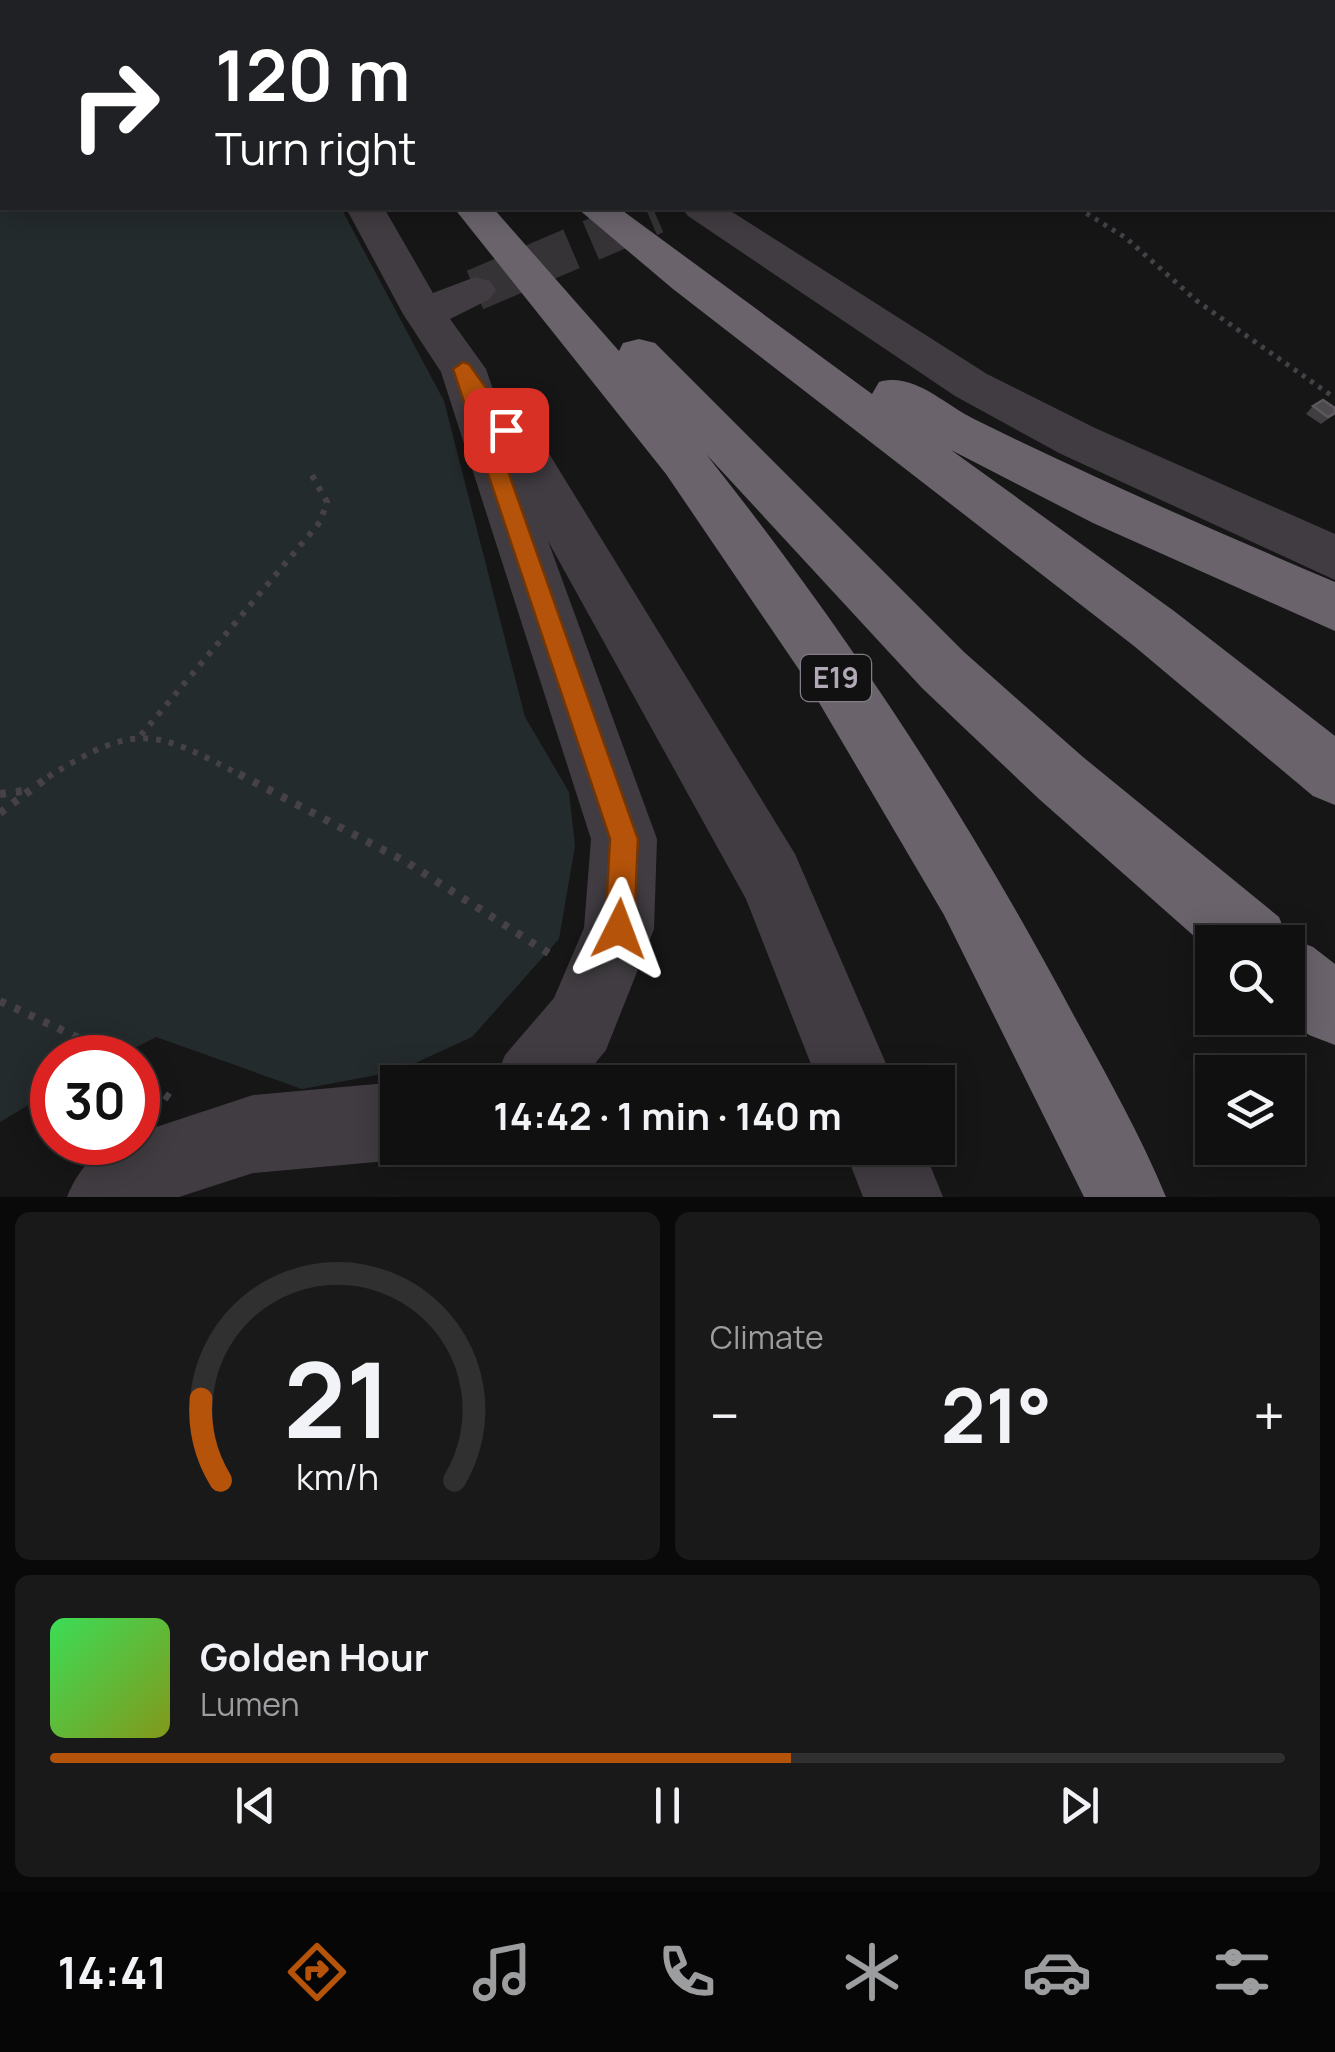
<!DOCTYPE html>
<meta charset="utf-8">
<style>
body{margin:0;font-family:Manrope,sans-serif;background:#1a191a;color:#f1f3f6;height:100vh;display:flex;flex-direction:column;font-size:38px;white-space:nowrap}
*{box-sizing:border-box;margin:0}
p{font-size:32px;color:#9c9d9f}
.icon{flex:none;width:55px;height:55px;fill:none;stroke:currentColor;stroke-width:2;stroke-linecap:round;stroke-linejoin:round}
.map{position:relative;height:1197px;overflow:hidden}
.drawer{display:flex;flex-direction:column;gap:15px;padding:15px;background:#090909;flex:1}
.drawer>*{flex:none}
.banner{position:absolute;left:0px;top:0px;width:1335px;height:210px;box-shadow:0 5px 25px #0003,0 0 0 2px #303031;background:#202124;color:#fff;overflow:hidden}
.fabs{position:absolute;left:1195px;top:925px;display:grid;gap:20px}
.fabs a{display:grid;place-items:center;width:110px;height:110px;border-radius:0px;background:#111011;box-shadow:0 5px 25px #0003,0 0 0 2px #303031;font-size:50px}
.speed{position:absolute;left:30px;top:1035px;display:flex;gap:20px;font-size:50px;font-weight:700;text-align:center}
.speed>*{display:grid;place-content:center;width:130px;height:130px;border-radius:50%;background:#111011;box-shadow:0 5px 25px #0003,0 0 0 2px #303031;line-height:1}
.speed .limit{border:15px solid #d22;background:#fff;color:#111}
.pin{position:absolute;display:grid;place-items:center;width:85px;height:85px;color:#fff;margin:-42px;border-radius:20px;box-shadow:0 5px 15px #0006}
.me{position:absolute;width:110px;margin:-55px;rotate:3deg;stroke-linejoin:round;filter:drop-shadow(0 0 8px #0008)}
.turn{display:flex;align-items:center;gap:35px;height:210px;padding:0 50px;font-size:45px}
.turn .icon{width:130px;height:130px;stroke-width:2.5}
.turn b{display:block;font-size:70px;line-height:85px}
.big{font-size:75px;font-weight:700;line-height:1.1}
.drawer .card{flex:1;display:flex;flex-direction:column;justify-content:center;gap:15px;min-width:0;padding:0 35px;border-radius:15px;background:#1a191a}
.drawer .dial{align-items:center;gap:0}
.dial svg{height:260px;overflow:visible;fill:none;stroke:#303031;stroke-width:7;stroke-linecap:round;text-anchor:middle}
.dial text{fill:#f1f3f6;stroke:none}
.song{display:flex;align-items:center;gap:30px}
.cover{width:120px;height:120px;border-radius:15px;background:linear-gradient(135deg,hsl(130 70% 55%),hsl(70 70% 35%))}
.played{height:10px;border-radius:5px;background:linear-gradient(90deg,#b45309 60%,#303031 60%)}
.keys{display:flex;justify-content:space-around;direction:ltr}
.heat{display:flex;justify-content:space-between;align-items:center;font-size:55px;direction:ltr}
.drawer .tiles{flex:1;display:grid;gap:15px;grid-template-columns:1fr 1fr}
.card:last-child{grid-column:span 2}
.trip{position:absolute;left:380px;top:1065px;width:575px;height:100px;border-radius:0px;background:#111011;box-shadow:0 5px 25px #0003,0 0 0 2px #303031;font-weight:700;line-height:100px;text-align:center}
.tabs{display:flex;height:160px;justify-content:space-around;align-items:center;background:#070607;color:#9c9d9f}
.tabs .icon{width:70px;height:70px}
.tabs .selected{color:#b45309}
.tabs b{font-size:45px;color:#f1f3f6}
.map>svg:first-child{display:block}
</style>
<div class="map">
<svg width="1335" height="1197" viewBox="0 0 1335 1197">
<rect width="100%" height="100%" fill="#171617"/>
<path fill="#242224" d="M665 0H1335V3L662 2Z"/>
<path fill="#242b2c" d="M0 128 2 208H341L444 401 525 717 569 792 575 846 559 939 472 1037 398 1071 302 1089 156 1037 117 1057 52 1058V1091L0 1122Z"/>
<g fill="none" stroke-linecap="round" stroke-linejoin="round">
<path stroke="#363337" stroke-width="42" stroke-dasharray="42 21" stroke-linecap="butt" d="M475 290 655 213"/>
<g stroke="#464148" stroke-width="5" stroke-dasharray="4 6" stroke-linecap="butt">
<path d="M1078 208 1126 238 1197 301 1335 398"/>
<path d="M1327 208 1335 212"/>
</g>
<g stroke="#464148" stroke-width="6" stroke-dasharray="5 8" stroke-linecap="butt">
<path d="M141 735 320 522 327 502 309 470"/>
<path d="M48 777C138 721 155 730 244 777"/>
</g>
<g stroke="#464148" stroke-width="8" stroke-dasharray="6 10" stroke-linecap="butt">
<path d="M239 774 408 863 553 956"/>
<path d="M0 794 23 791"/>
<path d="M0 813 52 774"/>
<path d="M0 1001 83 1040 109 1058"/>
<path d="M138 1077 174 1101"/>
</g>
<g fill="#403c41" fill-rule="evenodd">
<path d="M223 0H254L256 2H225Z"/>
<path d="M389 0H420L422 2H391Z"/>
<path d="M1335 1V19H1332V2H1326Z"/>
<rect x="0" y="48" width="2" height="18"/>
<path d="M1332 60 1335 61V81L1332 80Z"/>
<path d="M2 148V170L0 171V149Z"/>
<path d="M346 208H384L433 293 475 277 490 281 496 290 490 299 450 319 486 369 500 410 521 414 545 447 795 854 894 1082H818L746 899 548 541 657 839 654 929 606 1050 580 1082H494L505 1055 554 998 584 928 591 839 441 372 403 314Z"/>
<path d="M682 208H726L987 374 1095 428 1335 534V580L1061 454 955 396 688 216Z"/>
<path d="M398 1082V1148H426L398 1160 253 1173 179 1197H67C80 1165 101 1142 138 1142V1133L253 1095Z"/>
<path d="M844 1148H923L943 1197H863Z"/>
</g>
<g fill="#6a636c" fill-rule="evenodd">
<path d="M282 0H312L314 2H284Z"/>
<path d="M340 0H371L373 2H342Z"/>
<path d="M454 208H493L619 351 623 343 639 339 655 343 964 652 1083 757 1279 917 1287 937 1313 947 1335 964V1045L1309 1035 1288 1017V942H1212V952L1039 799 922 688 706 454C845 629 968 816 1073 1014 1106 1074 1140 1134 1166 1197H1084L944 915 804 677 666 474Z"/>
<path d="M577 208H619L872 394 879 382C914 372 943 404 974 419 1093 478 1213 530 1335 582V631L1093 523 951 450 1174 611 1335 736V805L1313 796 1134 646 673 289Z"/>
</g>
</g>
<path fill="#413e42" d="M1313 406 1335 408V414L1321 424 1306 414Z"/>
<path fill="#2b292b" d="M0 85 2 89V102L0 106Z"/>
<g fill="#4d4a4e" stroke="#5d585e" stroke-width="2.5">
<path d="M1323 400 1335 408V413L1328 417 1313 406Z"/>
<path d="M520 1148H530L532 1151 525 1156Z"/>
</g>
<path fill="#b45309" stroke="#753606" stroke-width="2.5" d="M463 362 469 364 516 430 506 437 500 435 491 423 638 839 634 929 629 939 619 944 609 939 605 929 610 839 453 369Z"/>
<g text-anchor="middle" stroke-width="10" stroke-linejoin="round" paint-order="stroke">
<rect fill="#121112" stroke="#827b85" stroke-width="2.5" x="801" y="655" width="70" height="46" rx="8"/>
<g font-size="28" font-weight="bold" fill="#b2a9b6">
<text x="836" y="688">E19</text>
</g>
</g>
</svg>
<div class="fabs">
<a><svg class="icon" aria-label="search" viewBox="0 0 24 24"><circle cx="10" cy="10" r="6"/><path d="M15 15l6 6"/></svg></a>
<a><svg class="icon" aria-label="layers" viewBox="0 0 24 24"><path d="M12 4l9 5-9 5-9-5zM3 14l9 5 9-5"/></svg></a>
</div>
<div class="speed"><div class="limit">30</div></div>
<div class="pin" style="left:506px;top:430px;background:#d93025"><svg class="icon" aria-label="arrive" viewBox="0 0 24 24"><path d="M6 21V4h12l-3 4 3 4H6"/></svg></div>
<svg class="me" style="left:619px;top:929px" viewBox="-20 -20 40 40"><path d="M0-17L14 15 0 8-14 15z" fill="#b45309" stroke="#fff" stroke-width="4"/></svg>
<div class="trip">14:42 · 1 min · 140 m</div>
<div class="banner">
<div class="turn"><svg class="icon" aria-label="right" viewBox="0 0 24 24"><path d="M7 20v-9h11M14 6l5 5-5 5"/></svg><div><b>120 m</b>Turn right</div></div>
</div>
</div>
<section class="drawer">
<div class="tiles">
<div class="card dial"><svg viewBox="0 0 100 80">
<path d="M14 69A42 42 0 1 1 86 69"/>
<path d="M14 69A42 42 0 0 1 8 44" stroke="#b45309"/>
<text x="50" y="56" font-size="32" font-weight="700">21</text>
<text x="50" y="72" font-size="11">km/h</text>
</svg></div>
<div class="card"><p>Climate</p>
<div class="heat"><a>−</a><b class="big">21°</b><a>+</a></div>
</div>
<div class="card">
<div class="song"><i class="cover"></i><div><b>Golden Hour</b><p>Lumen</p></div></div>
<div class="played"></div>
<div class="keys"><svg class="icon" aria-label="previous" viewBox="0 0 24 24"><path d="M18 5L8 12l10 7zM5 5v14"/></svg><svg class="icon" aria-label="pause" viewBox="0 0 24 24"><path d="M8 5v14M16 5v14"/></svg><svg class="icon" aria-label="next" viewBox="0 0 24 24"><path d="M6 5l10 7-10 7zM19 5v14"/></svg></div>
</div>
</div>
</section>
<nav class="tabs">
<b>14:41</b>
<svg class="icon selected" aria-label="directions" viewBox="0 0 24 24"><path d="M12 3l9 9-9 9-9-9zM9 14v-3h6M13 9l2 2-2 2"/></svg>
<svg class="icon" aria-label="music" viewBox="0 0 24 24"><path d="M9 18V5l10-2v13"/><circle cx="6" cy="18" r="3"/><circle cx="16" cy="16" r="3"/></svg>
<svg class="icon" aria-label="phone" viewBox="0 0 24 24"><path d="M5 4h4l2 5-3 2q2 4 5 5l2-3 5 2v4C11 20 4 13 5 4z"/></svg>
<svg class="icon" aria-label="climate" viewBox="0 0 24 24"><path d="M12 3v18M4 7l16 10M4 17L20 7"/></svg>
<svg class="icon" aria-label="car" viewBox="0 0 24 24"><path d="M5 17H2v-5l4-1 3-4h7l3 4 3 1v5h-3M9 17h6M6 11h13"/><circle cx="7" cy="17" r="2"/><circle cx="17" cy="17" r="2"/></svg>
<svg class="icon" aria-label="filters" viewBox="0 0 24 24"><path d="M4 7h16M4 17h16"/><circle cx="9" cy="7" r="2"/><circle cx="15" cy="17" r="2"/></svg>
</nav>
